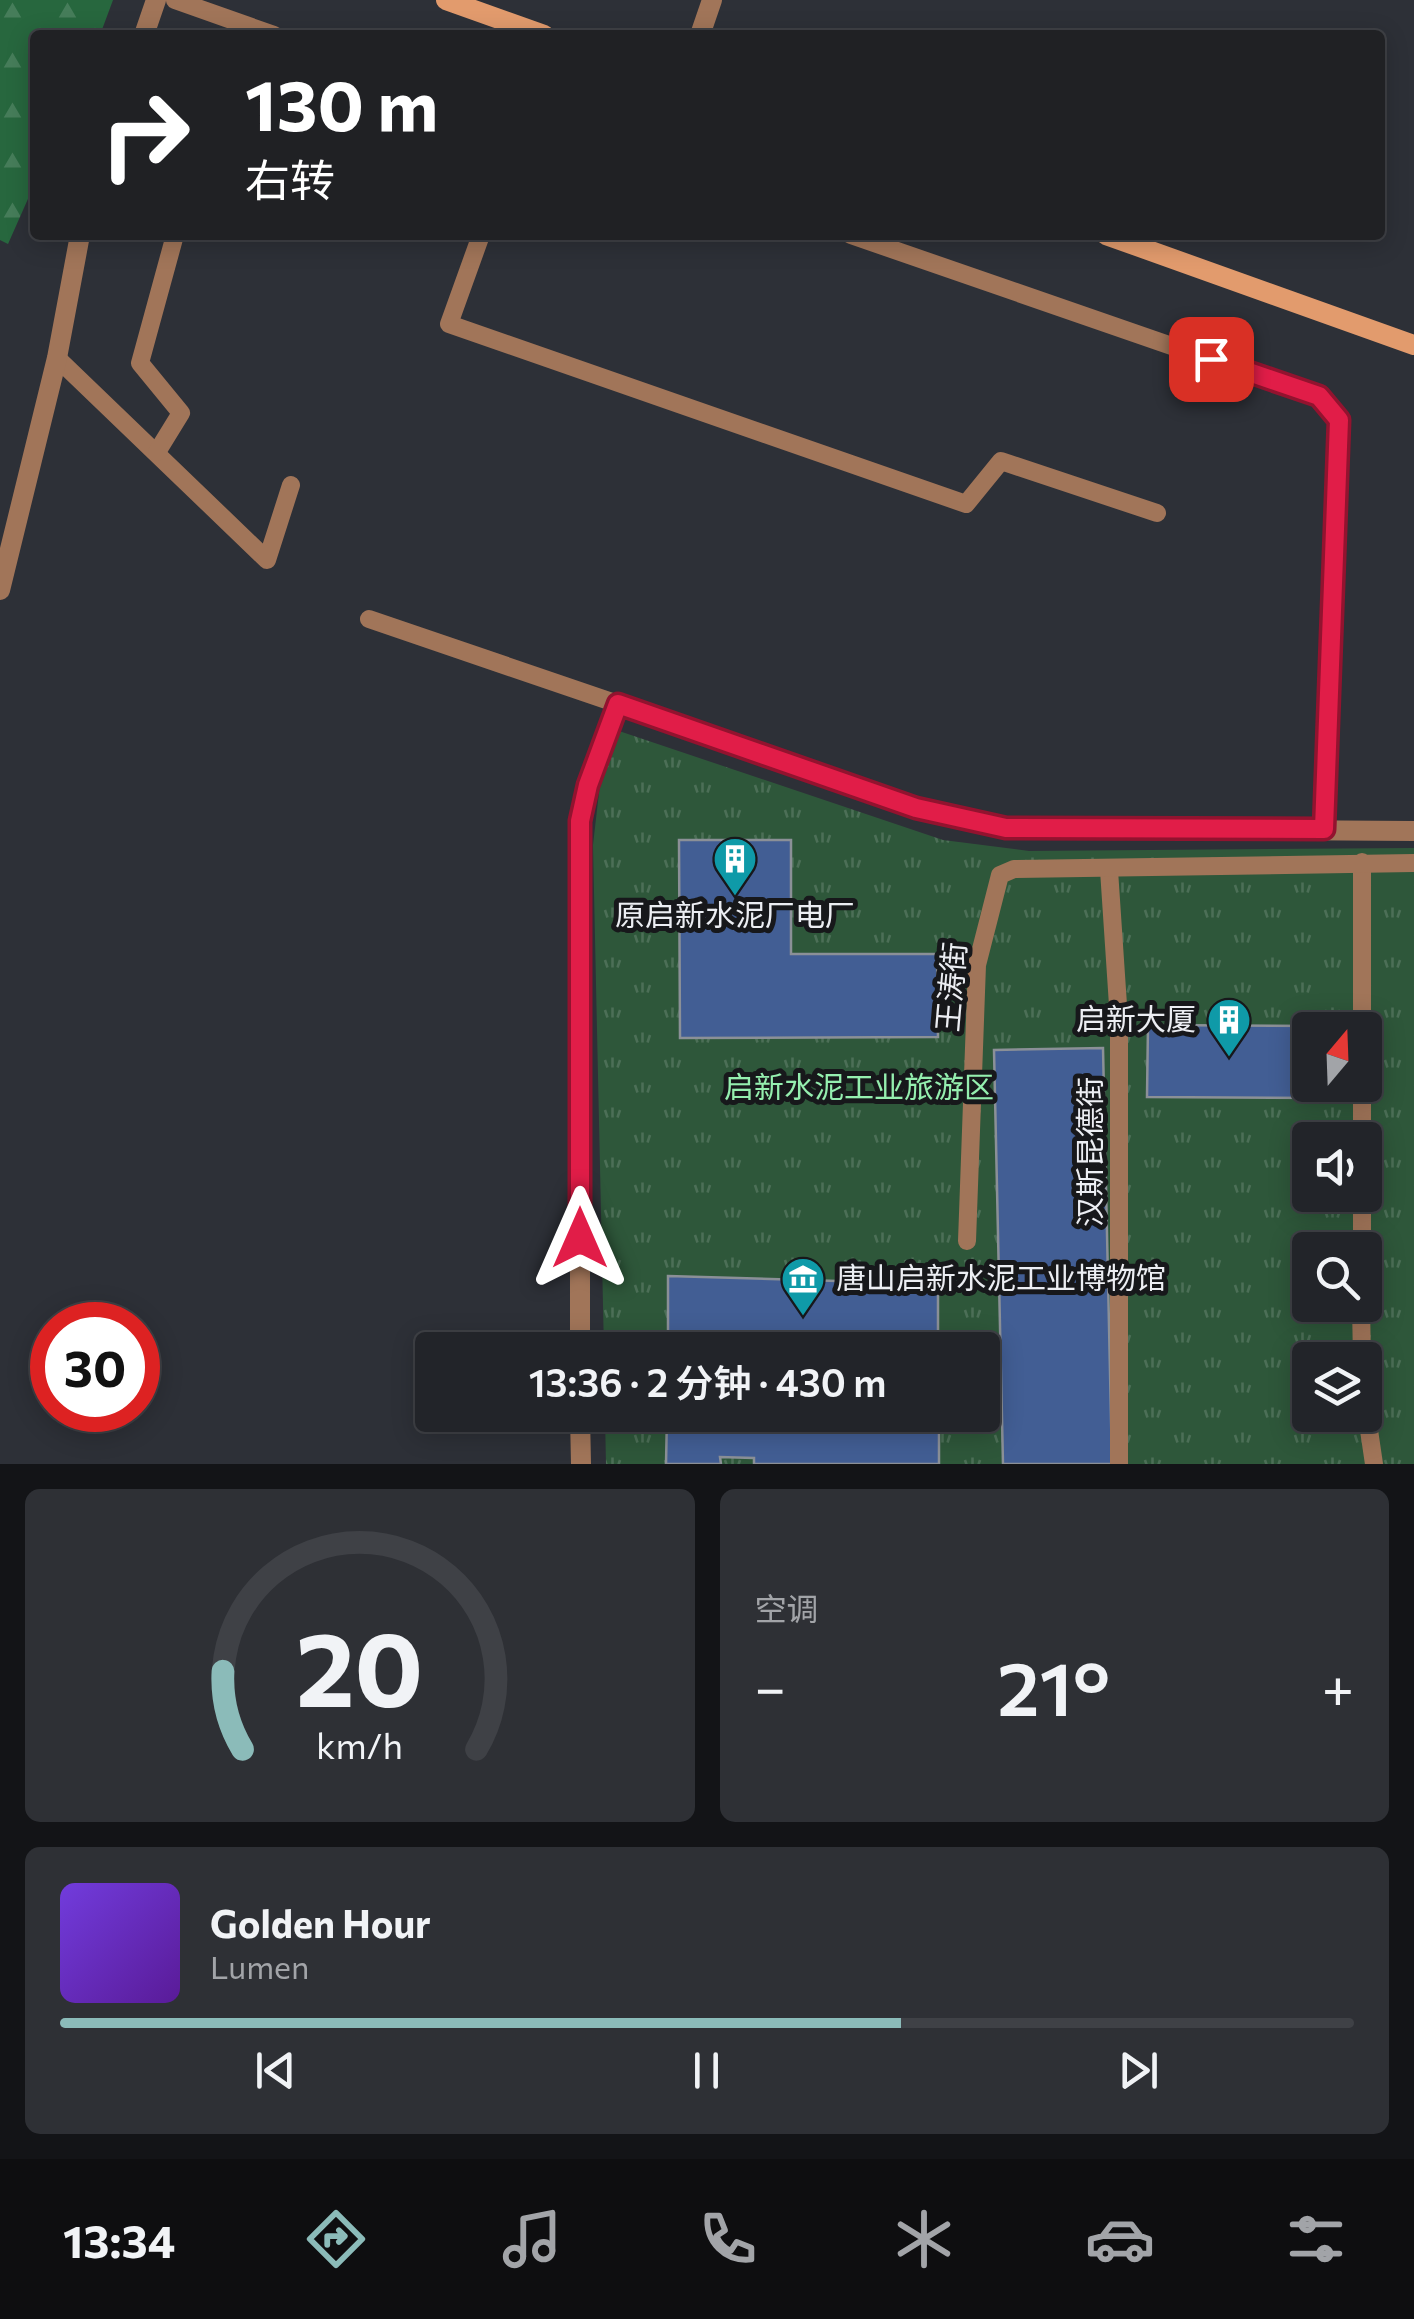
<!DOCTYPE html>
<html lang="zh">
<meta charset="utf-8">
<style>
body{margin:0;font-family:Commissioner,"Noto Sans SC",sans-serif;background:#2e3035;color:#f1f3f6;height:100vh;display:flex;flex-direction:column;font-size:38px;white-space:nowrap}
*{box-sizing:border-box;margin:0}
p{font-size:32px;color:#a2a4a8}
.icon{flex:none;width:55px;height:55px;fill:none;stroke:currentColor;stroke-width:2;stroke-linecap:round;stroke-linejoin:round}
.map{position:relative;height:1464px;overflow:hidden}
.panel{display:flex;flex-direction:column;gap:25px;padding:25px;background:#131417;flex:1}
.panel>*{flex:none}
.hud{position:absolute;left:30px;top:30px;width:1355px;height:210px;border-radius:10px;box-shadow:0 5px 25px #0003,0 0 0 2px #3f4146;background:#202124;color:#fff;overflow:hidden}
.needle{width:65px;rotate:19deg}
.fabs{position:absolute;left:1292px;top:1012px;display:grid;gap:20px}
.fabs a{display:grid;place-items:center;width:90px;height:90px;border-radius:10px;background:#222429;box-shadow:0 5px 25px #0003,0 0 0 2px #3f4146;font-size:50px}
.speed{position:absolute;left:30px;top:1302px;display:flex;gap:20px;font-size:50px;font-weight:700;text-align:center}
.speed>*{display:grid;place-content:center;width:130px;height:130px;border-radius:50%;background:#222429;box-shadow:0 5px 25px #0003,0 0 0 2px #3f4146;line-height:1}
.speed .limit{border:15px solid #d22;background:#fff;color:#111}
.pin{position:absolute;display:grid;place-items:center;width:85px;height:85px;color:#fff;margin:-42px;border-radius:20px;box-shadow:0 5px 15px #0006}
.me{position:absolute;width:110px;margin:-55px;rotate:0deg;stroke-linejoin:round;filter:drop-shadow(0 0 8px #0008)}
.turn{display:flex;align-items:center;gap:35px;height:210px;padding:0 50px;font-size:45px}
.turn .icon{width:130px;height:130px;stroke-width:2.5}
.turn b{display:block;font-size:70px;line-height:85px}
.big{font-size:75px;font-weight:600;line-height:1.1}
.panel .widget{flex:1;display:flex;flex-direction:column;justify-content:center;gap:15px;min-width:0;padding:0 35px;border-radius:15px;background:#2e3035}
.panel .dial{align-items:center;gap:0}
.dial svg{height:260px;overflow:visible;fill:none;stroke:#3f4146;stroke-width:7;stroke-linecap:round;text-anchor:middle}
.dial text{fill:#f1f3f6;stroke:none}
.song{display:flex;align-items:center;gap:30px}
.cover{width:120px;height:120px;border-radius:15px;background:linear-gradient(135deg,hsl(260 70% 55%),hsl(270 70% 35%))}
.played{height:10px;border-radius:5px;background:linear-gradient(90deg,#8bbbb9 65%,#3f4146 65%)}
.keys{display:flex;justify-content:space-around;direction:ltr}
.heat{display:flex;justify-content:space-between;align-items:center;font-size:55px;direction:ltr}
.panel .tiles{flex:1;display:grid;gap:25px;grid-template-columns:1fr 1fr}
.widget:last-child{grid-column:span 2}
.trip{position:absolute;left:415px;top:1332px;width:585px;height:100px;border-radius:10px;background:#222429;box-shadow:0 5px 25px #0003,0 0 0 2px #3f4146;font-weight:600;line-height:100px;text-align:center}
.dock{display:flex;height:160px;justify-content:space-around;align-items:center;background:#0e0e10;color:#a2a4a8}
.dock .icon{width:70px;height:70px}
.dock .selected{color:#8bbbb9}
.dock b{font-size:45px;color:#f1f3f6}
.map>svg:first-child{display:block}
</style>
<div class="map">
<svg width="1414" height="1464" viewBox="0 0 1414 1464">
<defs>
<pattern id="forest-firs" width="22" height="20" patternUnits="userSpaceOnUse" patternTransform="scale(2.5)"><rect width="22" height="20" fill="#27673e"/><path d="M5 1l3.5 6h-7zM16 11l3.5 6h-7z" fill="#467d5a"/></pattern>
<pattern id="park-tufts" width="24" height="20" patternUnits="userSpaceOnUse" patternTransform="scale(2.5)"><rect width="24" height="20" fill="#2e573a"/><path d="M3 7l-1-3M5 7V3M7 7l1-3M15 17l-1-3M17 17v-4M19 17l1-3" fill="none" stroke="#4c6f57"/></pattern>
</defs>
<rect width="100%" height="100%" fill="#2d3037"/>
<path fill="url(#forest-firs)" d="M0 0H113L100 35H35V183L8 244 0 240Z"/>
<path fill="url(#park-tufts)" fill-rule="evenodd" d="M619 731 943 840 1029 851 1414 848V1464H606L605 1415H982V1350H604L593 845 600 784ZM1310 1030H1365V1085H1310ZM1310 1140H1365V1195H1310ZM1310 1250H1365V1305H1310ZM1310 1360H1365V1415H1310Z"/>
<g fill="#425e94" stroke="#8b9097" stroke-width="2.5">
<path d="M679 840H791V954H937L938 1037 680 1038Z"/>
<path d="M1148 1025 1328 1026V1030H1310V1085H1327V1098L1147 1097Z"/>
<path d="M1103 1048 1112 1464H1003L994 1050Z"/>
<path d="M668 1276 938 1284V1350H668Z"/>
<path d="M667 1415H939V1464H754V1458L720 1457 721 1464H666Z"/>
</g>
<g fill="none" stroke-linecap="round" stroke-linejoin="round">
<g stroke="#a17559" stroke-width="18">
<path d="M175 0 274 35"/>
<path d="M481 235 449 324 966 504 1001 461 1157 513"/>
<path d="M851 235 1319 397 1339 420 1324 829"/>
<path d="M57 358 267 560 291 485"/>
<path d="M157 452 181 413 140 363 175 235"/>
<path d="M369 619 618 704"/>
<path d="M1109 870 1119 1020V1464"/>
<path d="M1362 1030V862"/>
<path d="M1362 1140V1085"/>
<path d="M967 1241 977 965 1000 875 1014 869 1414 863"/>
<path d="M1362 1250V1195"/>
<path d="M1361 1305 1362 1360"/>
<path d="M1365 1403 1374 1464"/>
</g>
<g stroke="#a17559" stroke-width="20">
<path d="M700 35 712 0"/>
<path d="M580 1350V821L588 785 618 704 916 808 1006 828 1414 831"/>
<path d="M580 1415 581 1464"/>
</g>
<g stroke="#a17559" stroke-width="20">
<path d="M144 35 156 0"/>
<path d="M0 590 57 358 80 235"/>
</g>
<g stroke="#e29b6d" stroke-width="20">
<path d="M446 0 544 35"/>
<path d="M1106 235 1414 345"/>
</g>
</g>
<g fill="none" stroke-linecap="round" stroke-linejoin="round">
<defs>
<path id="route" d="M580 1238V821L588 785 618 704 916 808 1006 828 1324 829 1339 420 1319 396 1211 359"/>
</defs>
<use href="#route" stroke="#92132f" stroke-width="25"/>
<use href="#route" stroke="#e11d48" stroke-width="18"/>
</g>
<defs>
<symbol id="building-pin" viewBox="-11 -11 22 30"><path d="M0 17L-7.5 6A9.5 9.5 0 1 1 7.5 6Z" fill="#0f9aa8" stroke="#17181b"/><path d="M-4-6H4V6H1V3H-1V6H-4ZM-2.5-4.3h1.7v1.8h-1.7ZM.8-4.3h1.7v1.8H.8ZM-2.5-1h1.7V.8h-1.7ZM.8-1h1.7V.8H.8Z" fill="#fff"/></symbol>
<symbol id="museum-pin" viewBox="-11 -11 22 30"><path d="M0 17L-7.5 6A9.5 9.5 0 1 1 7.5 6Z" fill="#0f9aa8" stroke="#17181b"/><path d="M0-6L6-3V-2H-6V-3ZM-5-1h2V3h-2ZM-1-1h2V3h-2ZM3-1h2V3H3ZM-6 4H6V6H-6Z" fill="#fff"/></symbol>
</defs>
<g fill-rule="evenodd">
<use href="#building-pin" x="710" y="834" width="50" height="68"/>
<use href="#building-pin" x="1204" y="995" width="50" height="68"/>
<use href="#museum-pin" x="778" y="1254" width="50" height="68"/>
</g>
<g text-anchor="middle" stroke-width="10" stroke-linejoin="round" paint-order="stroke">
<g font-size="30" fill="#eceef3" stroke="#17181b">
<text x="735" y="926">原启新水泥厂电厂</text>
<text x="1196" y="1030" text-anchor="end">启新大厦</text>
<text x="836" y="1289" text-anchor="start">唐山启新水泥工业博物馆</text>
</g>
<g font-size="30" fill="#eceef3" stroke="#17181b">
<text transform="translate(952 987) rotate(-85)" y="10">王涛街</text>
<text transform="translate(1091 1152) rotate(-90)" y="10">汉斯昆德街</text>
</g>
<g font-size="30" fill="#95efaf" stroke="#17181b">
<text x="859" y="1098">启新水泥工业旅游区</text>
</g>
</g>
</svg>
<div class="fabs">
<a><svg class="needle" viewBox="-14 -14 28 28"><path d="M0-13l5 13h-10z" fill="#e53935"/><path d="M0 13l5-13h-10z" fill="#a2a4a8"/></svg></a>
<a><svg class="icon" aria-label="sound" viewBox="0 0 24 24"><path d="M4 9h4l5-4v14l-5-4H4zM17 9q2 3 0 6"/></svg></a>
<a><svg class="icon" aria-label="search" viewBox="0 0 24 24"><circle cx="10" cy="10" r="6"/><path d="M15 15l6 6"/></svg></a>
<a><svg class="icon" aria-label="layers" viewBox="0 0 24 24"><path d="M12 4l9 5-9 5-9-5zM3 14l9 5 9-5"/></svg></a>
</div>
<div class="speed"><div class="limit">30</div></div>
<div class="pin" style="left:1211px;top:359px;background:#d93025"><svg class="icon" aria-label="arrive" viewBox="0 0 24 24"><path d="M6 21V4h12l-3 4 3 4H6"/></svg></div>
<svg class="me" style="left:580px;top:1238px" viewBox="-20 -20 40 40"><path d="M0-17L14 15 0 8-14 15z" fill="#e11d48" stroke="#fff" stroke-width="4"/></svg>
<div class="trip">13:36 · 2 分钟 · 430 m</div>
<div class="hud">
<div class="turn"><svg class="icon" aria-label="right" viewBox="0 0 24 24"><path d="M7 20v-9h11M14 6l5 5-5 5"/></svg><div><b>130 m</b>右转</div></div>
</div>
</div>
<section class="panel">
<div class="tiles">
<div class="widget dial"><svg viewBox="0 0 100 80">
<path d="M14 69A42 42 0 1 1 86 69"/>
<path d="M14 69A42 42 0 0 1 8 45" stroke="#8bbbb9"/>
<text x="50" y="56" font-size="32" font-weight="700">20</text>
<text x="50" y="72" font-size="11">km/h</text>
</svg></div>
<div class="widget"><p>空调</p>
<div class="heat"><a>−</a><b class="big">21°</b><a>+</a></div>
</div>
<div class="widget">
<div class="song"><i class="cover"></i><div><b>Golden Hour</b><p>Lumen</p></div></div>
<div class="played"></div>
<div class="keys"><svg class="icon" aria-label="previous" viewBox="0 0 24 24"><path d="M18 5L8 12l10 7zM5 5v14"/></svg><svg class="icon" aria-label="pause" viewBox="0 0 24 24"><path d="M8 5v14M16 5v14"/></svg><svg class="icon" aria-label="next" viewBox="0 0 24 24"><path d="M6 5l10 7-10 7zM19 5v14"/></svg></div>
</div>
</div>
</section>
<nav class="dock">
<b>13:34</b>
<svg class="icon selected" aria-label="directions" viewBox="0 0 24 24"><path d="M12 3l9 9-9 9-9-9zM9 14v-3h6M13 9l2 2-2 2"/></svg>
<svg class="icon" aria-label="music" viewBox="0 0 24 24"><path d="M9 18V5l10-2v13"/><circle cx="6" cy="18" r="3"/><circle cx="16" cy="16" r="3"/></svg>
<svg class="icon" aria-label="phone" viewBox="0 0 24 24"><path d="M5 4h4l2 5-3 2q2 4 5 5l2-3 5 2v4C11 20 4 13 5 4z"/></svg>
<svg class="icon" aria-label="climate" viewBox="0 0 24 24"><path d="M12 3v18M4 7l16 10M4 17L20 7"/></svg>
<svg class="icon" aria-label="car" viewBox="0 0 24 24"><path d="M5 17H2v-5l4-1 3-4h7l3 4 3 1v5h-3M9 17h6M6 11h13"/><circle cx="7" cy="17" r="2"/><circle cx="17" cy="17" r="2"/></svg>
<svg class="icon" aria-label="filters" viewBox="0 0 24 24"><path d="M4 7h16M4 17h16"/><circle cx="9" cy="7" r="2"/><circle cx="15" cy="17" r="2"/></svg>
</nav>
